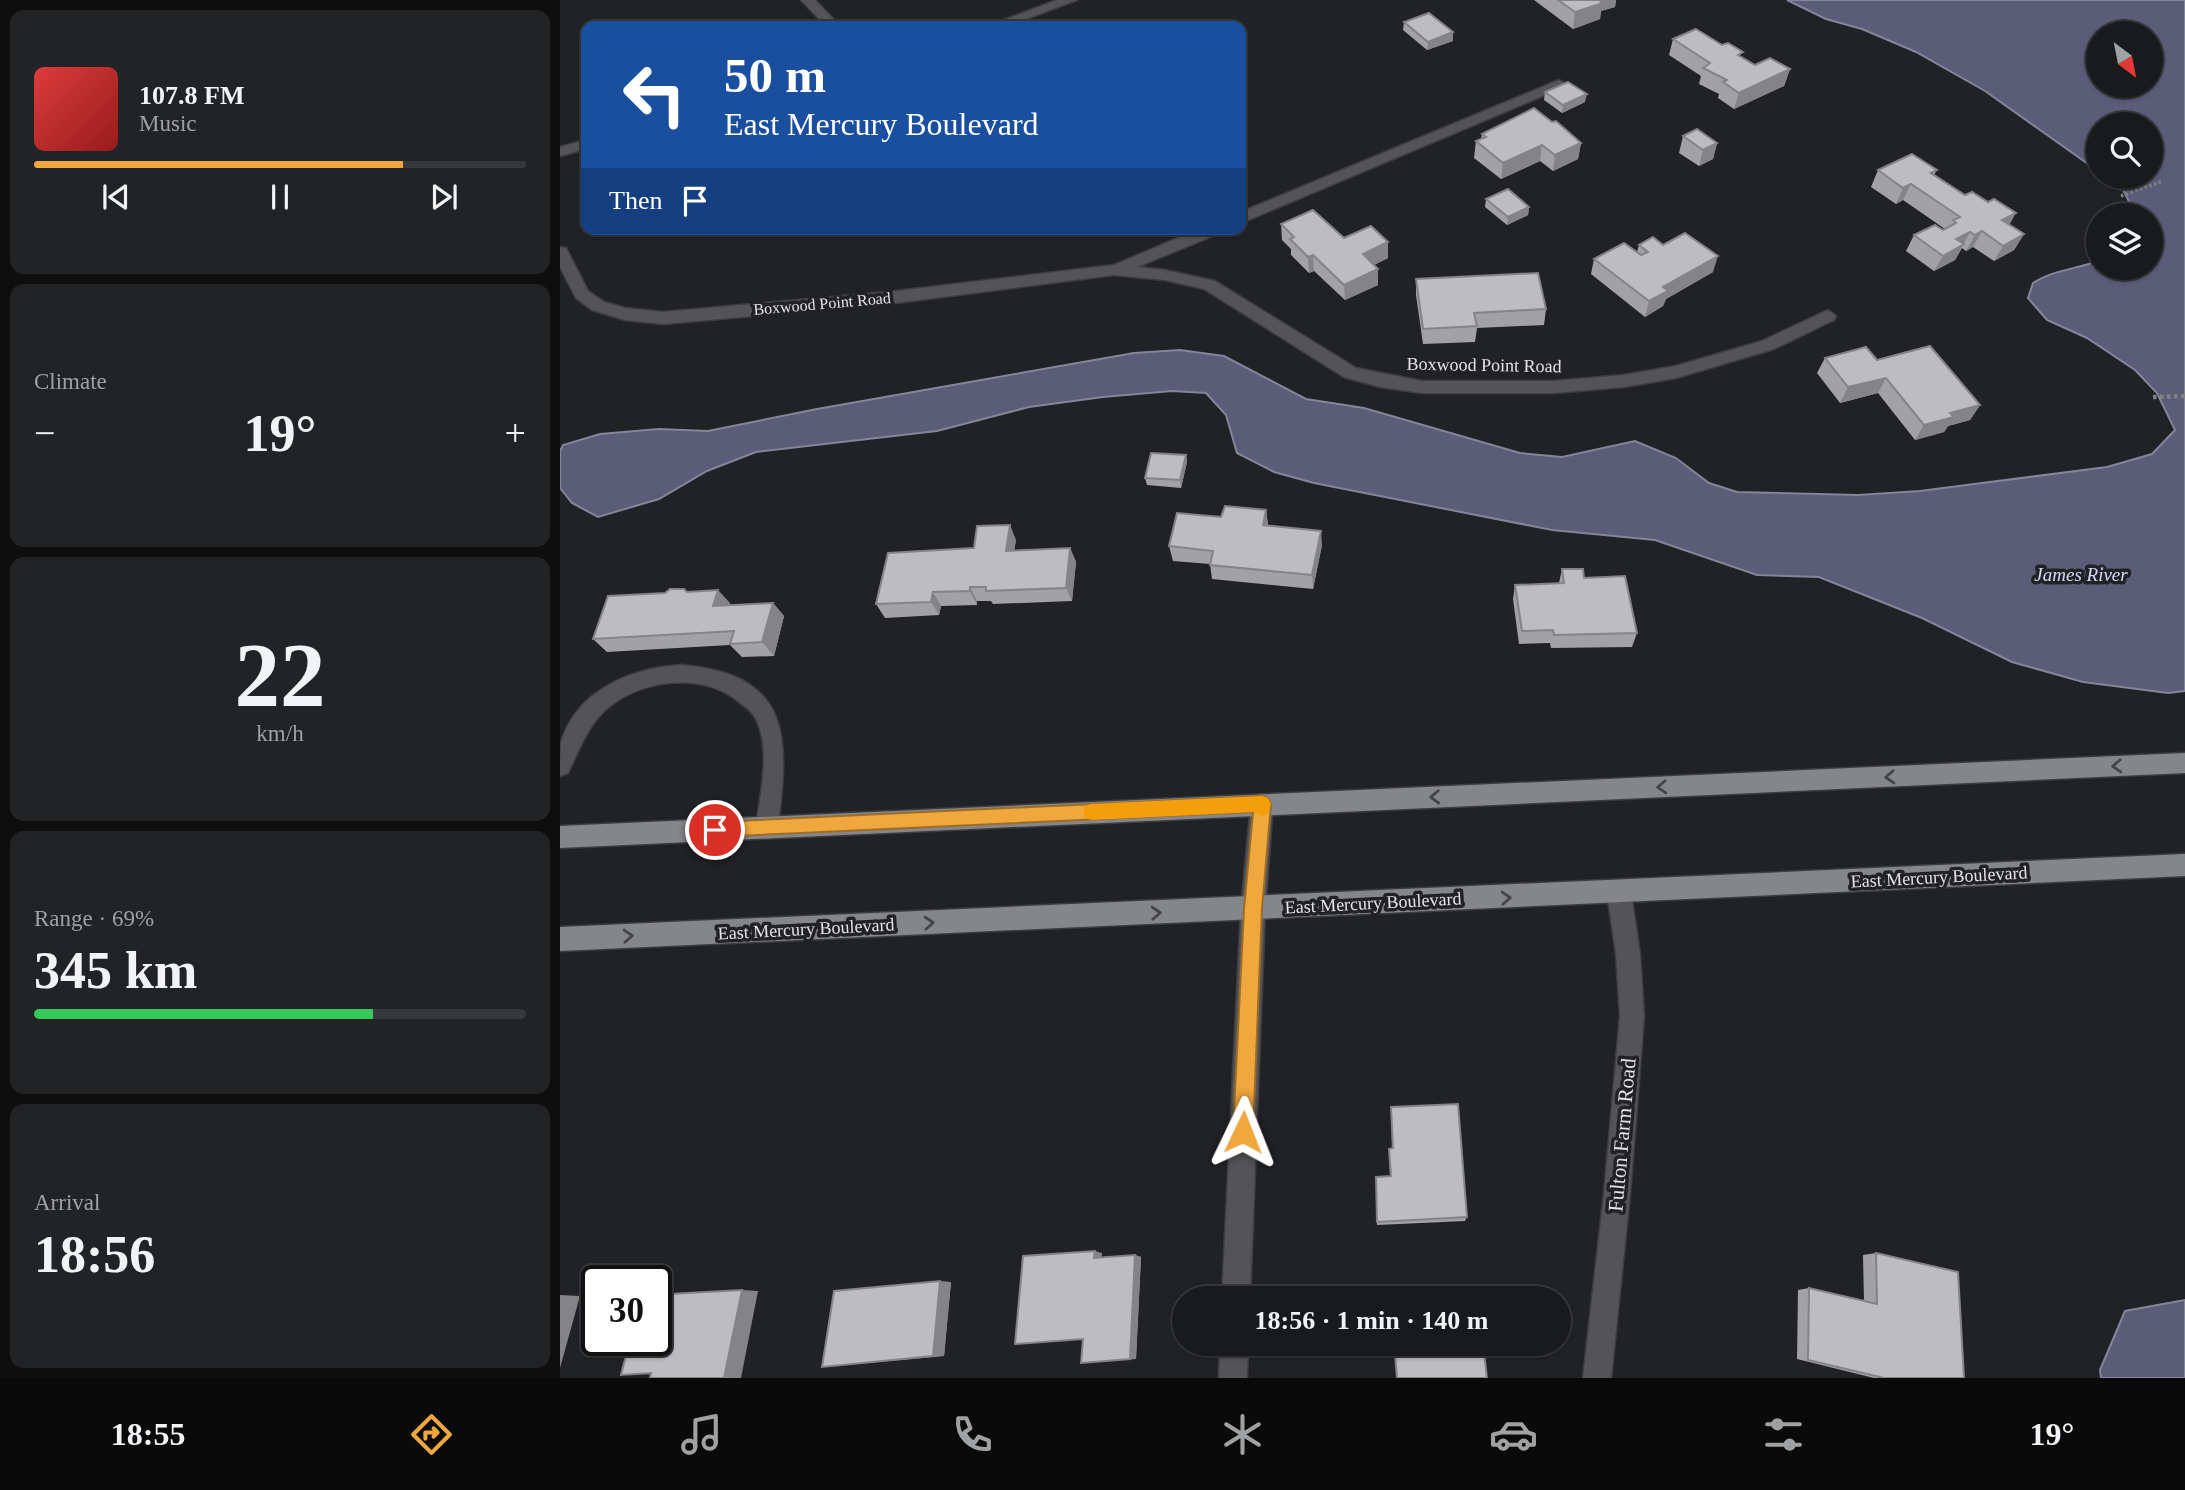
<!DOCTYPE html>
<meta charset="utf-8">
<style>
body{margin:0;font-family:"Times New Roman",serif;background:#222325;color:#f1f3f6;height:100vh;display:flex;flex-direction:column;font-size:26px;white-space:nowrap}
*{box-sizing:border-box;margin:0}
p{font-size:23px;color:#9fa1a3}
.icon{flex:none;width:38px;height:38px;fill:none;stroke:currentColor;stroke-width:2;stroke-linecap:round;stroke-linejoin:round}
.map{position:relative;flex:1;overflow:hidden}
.panel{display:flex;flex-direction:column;gap:10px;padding:10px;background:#0e0e0f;width:560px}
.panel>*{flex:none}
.top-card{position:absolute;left:21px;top:21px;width:665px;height:214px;border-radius:14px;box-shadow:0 2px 5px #0004,0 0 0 2px #37383b;background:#1a4fa0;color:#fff;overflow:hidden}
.needle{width:46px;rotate:148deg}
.controls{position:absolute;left:1526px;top:21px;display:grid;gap:14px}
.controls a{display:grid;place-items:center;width:77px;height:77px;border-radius:50%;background:#191a1c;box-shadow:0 2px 5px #0004,0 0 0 2px #37383b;font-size:35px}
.speed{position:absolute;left:21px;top:1265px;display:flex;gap:14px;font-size:35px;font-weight:700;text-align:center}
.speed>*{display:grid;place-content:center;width:91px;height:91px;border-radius:50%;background:#191a1c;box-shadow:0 2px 5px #0004,0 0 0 2px #37383b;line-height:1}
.speed .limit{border:4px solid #111;border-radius:10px;background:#fff;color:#111}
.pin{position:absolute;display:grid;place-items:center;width:60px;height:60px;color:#fff;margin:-30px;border:4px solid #fff;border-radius:50%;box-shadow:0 2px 7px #0007}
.me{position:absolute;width:77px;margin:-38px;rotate:2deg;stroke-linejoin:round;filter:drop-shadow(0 0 5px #0008)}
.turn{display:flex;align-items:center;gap:24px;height:147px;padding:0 28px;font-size:32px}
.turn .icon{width:91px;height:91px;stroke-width:2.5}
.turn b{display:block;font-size:49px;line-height:60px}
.then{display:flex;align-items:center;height:66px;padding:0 28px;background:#0003;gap:14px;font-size:26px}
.big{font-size:52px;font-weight:600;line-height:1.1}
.panel .card{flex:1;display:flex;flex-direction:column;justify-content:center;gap:10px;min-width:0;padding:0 24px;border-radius:14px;background:#222325}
.panel .dial{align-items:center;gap:0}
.dial b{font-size:91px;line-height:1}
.song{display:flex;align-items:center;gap:21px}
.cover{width:84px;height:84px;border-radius:10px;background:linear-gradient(135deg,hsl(0 70% 55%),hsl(0 70% 35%))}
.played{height:7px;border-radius:4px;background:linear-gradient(90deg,#efa73e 75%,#37383b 75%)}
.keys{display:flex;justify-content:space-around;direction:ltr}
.heat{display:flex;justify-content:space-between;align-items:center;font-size:38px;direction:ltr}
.charge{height:10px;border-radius:5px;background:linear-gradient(90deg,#34c759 69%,#37383b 0)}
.trip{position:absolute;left:612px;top:1286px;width:399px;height:70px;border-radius:35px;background:#191a1c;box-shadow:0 2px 5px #0004,0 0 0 2px #37383b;font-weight:600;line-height:70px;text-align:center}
.tabs{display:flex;height:112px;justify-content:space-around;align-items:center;background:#0a0a0b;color:#9fa1a3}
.tabs .icon{width:49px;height:49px}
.tabs .active{color:#efa73e}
.tabs b{font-size:32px;color:#f1f3f6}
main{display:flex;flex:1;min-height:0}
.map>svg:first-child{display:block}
</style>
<main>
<section class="panel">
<div class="card">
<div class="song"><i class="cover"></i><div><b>107.8 FM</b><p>Music</p></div></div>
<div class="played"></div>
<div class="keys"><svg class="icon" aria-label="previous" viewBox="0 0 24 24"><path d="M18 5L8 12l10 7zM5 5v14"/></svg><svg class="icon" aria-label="pause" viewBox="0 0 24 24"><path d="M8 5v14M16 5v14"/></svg><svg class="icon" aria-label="next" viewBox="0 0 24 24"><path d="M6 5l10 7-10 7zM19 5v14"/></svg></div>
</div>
<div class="card"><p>Climate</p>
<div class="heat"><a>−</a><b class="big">19°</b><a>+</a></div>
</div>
<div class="card dial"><b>22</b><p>km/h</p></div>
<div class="card"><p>Range · 69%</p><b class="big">345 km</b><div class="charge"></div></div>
<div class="card"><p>Arrival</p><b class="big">18:56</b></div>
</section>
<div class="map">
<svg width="1625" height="1378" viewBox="0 0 1625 1378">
<rect width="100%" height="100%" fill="#212225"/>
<g fill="#5b5c78" stroke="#848599" stroke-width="2" fill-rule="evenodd">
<path d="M1227 0H1625V691L1608 693 1523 682 1452 662 1362 618 1259 577 1197 575 1095 540 992 530 754 483 714 472 677 453 666 415 646 393 612 391 543 397 469 407 377 431 196 452 147 471 99 499 38 517 12 503 0 488V451L3 445 40 434 99 429 148 431 257 409 574 353 620 350 664 356 746 399 804 408 960 453 1002 457 1075 441 1116 458 1149 483 1177 492 1298 495 1360 491 1547 467 1592 454 1615 430 1597 393 1575 370 1527 338 1487 320 1468 298 1473 283C1493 270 1516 269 1538 261V268H1591V215H1576L1561 186 1547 177H1591V124H1538V171L1425 91 1356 52 1302 29 1266 19ZM1538 33H1591V86H1538Z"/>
<path d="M1625 1300V1378H1541L1540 1370 1565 1311Z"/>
</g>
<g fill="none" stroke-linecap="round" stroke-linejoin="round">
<defs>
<path id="lane" d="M121 665C232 674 229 737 218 827L215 834 207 837 199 834 196 827C200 794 211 753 197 721 194 713 186 707 179 702 144 672 85 679 50 706 29 722 19 750 8 773L0 776C0 766 0 752 1 743 16 690 72 668 121 665Z"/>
<g id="street">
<path d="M241 0H255L280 26H266Z"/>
<path d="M497 0H517L447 26H428Z"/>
<path d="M999 80 1006 84 1004 87 681 223V212Z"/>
<path d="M26 140V149L0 156V147Z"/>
<path d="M639 229H662L660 233 577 267 605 270 655 281 796 368 862 381H994L1064 375 1116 366 1202 341 1268 310 1276 316 1274 320 1214 349 1116 378 1064 387 994 393H862L820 387 784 377 644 289 605 280 554 275 328 304 103 324 65 320 32 310 16 298 0 267V247L6 248 28 291 44 302 65 308 103 312 328 292 554 265Z"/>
<path d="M702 794 710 797 713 804 705 909 690 1298H662L681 909 691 804 694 797Z"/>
<path d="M1059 882 1067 885 1071 893 1080 954 1084 1016 1070 1194 1051 1378H1023L1044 1194 1060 1016 1056 954 1047 893 1051 885Z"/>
<path d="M660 1344H688L687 1378H659Z"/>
</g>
<g id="primary">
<path d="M1625 753V773L0 848V826Z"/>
<path d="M1625 854V876L0 951V927Z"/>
</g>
</defs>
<use href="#lane" stroke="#3c3d40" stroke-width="3"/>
<use href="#street" stroke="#3c3d40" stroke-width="3"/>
<use href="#primary" stroke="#3c3d40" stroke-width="3"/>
<path stroke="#818285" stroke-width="3.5" stroke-dasharray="2.5 2.5" stroke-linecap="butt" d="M1561 196 1603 181"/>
<path stroke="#818285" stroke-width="4.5" stroke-dasharray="3.5 3.5" stroke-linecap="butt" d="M1593 397 1625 396"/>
<use href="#lane" fill="#545456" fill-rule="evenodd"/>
<use href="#street" fill="#545456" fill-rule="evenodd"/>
<use href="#primary" fill="#858689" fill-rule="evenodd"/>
</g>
<g fill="#a2a2a6">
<path d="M974 0H1056L1055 7 1041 11 1040 19 1013 29Z"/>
<path d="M844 22 893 41 867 50 843 30Z"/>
<path d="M1113 39 1162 45 1195 65 1230 69 1224 86 1174 109 1158 98 1159 94 1139 84 1141 76 1109 55Z"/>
<path d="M985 92 1025 102 1002 113 984 100Z"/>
<path d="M922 134 1021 143 1018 159 993 171 980 161 941 179 914 158 916 141 921 139Z"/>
<path d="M1123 136 1157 143 1153 159 1139 166 1119 153Z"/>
<path d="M1318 170H1377L1374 175 1464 234 1454 250 1434 261 1413 247 1406 251 1402 248 1395 260 1374 271 1346 251 1354 235 1385 229 1343 200 1336 204 1311 187Z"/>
<path d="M926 199 969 207 968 215 947 225 925 207Z"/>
<path d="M721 224 828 258 814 265 818 269V285L785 300 754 271 749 273 731 255V249L722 240Z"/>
<path d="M1079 245H1103L1153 272 1106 299 1103 306 1085 317 1031 274 1034 259 1077 252Z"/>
<path d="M856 279 986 309 984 325 917 328 915 342 863 344 856 295Z"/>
<path d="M1265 358 1317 360 1420 405 1410 420 1388 426 1384 432 1355 440 1318 393 1280 403 1257 373Z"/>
<path d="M626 455 627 462 621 488 587 485 585 478Z"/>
<path d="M706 510 708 526 762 545 753 589 652 579 650 564 613 561 609 546 661 517Z"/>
<path d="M456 540 454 550 510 548 516 562 512 601 433 604 431 601H417V605L381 606 379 615 325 618 316 604 414 548Z"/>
<path d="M1002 569 1024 578 1077 633 1072 647 991 648 990 643 959 644 953 599 955 585 999 583Z"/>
<path d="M127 592 170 603 169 605 213 603 224 616 214 656 182 657 170 645 47 652 33 639 105 593Z"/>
<path d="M831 1107 907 1217 905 1221 817 1225 816 1177 830 1176 829 1149 832 1148Z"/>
<path d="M542 1253 541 1257 575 1255 581 1257 576 1359 521 1363 523 1339 455 1344Z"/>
<path d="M1316 1253 1404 1378H1314L1237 1359 1238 1290 1249 1288 1304 1301 1303 1255Z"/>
<path d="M391 1282 384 1356 262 1367Z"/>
</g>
<g fill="#848487">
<path d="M1036 0H1056L1055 7 1041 11 1040 19 1013 29 1015 12Z"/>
<path d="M893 32V41L867 50 868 42Z"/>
<path d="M1230 69 1224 86 1174 109 1179 93Z"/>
<path d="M1027 94 1025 102 1002 113 1003 105Z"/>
<path d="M1021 143 1018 159 993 171 995 155Z"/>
<path d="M1157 143 1153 159 1139 166 1143 150Z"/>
<path d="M982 145 980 161 941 179 943 163Z"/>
<path d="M1351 184 1343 200 1336 204 1343 188Z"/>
<path d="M969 207 968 215 947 225 948 217Z"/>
<path d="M1456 213 1447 229 1442 220Z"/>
<path d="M1422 231 1413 247 1406 251 1415 235Z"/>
<path d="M1410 232 1395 260 1374 271 1383 256 1396 239Z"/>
<path d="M1464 234 1454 250 1434 261 1443 246Z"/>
<path d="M828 242V258L803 270V254Z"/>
<path d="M753 255 754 271 749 273 748 257Z"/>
<path d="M1158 256 1153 272 1106 299 1103 306 1085 317 1089 301 1103 287Z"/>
<path d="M818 269V285L785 300 784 285Z"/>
<path d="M1326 378 1318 393 1280 403 1288 387Z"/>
<path d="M1420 405 1410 420 1388 426 1384 432 1355 440 1364 425 1390 413Z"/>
<path d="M626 455 627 462 621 488 620 480Z"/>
<path d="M706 510 708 524 705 540 703 525Z"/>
<path d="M450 525 456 540 452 565 446 551Z"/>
<path d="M761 531 762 545 753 589 752 575Z"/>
<path d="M510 548 516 562 512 601 506 588Z"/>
<path d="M410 587 417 601V605L410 591Z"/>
<path d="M158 590 170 603 165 620 153 606Z"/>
<path d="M373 592 381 606 379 615 371 602Z"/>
<path d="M213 603 224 616 214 656 202 642Z"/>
<path d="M535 1251 542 1253 541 1260 534 1258Z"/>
<path d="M575 1255 581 1257 576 1359H570Z"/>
<path d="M380 1281 391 1282 384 1356H373Z"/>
<path d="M182 1290 198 1291 181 1378H164Z"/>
<path d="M0 1295 20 1296 0 1368Z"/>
</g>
<g fill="#bcbcc1" stroke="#848487" stroke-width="2">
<path d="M998 0H1039L1043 3 1015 12Z"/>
<path d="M869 13 893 32 868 42 844 22Z"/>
<path d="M1136 29 1162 45 1168 43 1183 52 1178 55 1195 65 1210 58 1230 69 1179 93 1163 82 1167 80 1143 68 1150 63 1113 39Z"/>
<path d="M1008 82 1027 94 1003 105 985 92Z"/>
<path d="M974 108 992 122 996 121 1021 143 995 155 982 145 943 163 916 141 926 137 922 134Z"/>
<path d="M1137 129 1157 143 1143 150 1123 136Z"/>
<path d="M1352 154 1377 170 1371 173 1405 195 1412 192 1428 202 1434 199 1456 213 1442 220 1464 234 1443 246 1422 231 1415 235 1410 232 1396 239 1404 244 1383 256 1354 235 1375 225 1383 230 1396 223 1393 220 1400 217 1351 184 1343 188 1318 170Z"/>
<path d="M948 189 969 207 948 217 926 199Z"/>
<path d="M753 210 784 238 811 226 828 242 803 254 818 269 784 285 753 255 748 257 730 239 734 237 721 224Z"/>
<path d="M1125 233 1158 256 1103 287 1108 291 1089 301 1034 259 1064 243 1081 255 1088 252 1079 245 1093 237 1103 245Z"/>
<path d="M978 273 986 309 914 313 917 326 863 329 856 279Z"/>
<path d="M1370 346 1420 405 1390 413 1394 417 1364 425 1326 378 1288 387 1265 358 1306 347 1317 360Z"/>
<path d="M591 453 626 455 620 480 585 478Z"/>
<path d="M665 506 706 510 703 525 761 531 752 575 650 565 653 551 609 546 617 513 661 517Z"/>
<path d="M450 525 446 551 510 548 506 588 426 591V587H410V591L373 592 371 602 316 604 328 553 414 548 417 526Z"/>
<path d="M1002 569H1023L1024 578 1065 576 1077 633 994 635 993 630 962 631 955 585 1004 583Z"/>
<path d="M110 589H124L127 592 158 590 153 606 213 603 202 642 170 644 174 631 33 639 48 596 105 593Z"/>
<path d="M898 1104 907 1217 817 1222 816 1177 831 1176 829 1149 833 1148 831 1107Z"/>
<path d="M535 1251 534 1258 575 1255 570 1359 521 1363 523 1339 455 1344 463 1256Z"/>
<path d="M1316 1253 1398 1272 1404 1378H1324L1248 1360 1249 1288 1317 1304Z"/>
<path d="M380 1281 373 1356 262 1367 274 1291Z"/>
<path d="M182 1290 164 1378H90L91 1373 61 1375 70 1340H96V1300L108 1299 110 1294Z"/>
<path d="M847 1344H923L927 1378H837L835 1354 847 1353Z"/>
</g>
<defs><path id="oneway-chevron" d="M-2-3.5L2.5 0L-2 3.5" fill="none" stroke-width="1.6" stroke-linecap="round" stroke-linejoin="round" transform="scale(1.75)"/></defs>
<g stroke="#444548">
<use href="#oneway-chevron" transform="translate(1557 766) rotate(177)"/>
<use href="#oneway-chevron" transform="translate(1330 777) rotate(177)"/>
<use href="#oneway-chevron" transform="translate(1102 787) rotate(177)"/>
<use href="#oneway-chevron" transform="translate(875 797) rotate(178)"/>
<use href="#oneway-chevron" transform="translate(946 898) rotate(-3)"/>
<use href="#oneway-chevron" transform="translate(596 913) rotate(-3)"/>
<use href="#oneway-chevron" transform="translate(369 923) rotate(-3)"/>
<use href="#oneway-chevron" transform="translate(68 936) rotate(-3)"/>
</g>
<path fill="#efa73e" stroke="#9b6d28" stroke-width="2" d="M702 796 708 798 711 804 702 909 693 1132 690 1139 683 1141 676 1139 673 1132 684 909 693 812 155 837 149 835 147 830 149 824 155 822Z"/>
<path fill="#f59e0b" d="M702 796 708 798 711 804 708 813 702 816 695 812 531 820 525 817 523 812 525 806 531 804Z"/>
<g text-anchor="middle" stroke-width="7" stroke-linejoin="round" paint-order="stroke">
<g font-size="16" fill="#e4e4e7" stroke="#212225">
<text transform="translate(262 303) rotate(-5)" y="6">Boxwood Point Road</text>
</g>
<g font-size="18" fill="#e4e4e7" stroke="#212225">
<text transform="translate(924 365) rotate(1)" y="6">Boxwood Point Road</text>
<text transform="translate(1379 877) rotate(-3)" y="6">East Mercury Boulevard</text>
<text transform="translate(813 903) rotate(-3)" y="6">East Mercury Boulevard</text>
<text transform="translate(246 929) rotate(-3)" y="6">East Mercury Boulevard</text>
</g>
<g font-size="19" font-style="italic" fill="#d7dafa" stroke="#212225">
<text x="1521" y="581">James River</text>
</g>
<g font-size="21" fill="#e4e4e7" stroke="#212225">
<text transform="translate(1062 1135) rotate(-85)" y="7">Fulton Farm Road</text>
</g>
</g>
</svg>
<div class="controls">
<a><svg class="needle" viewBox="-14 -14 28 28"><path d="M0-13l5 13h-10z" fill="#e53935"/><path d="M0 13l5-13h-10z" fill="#9fa1a3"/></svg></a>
<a><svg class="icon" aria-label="search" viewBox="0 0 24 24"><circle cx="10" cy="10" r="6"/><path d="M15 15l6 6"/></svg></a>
<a><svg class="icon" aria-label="layers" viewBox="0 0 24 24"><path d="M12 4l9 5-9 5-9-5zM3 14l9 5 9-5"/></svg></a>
</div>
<div class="speed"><div class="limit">30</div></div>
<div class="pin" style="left:155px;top:830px;background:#d93025"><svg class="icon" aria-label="arrive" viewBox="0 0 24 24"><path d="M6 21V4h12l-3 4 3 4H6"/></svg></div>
<svg class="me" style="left:683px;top:1132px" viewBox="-20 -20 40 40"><path d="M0-17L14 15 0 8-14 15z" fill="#efa73e" stroke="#fff" stroke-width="4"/></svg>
<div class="trip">18:56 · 1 min · 140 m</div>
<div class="top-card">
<div class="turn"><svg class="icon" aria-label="left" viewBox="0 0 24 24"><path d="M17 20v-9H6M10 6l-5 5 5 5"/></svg><div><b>50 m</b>East Mercury Boulevard</div></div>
<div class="then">Then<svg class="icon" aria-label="arrive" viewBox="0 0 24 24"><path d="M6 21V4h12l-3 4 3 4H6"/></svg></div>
</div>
</div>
</main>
<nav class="tabs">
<b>18:55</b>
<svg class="icon active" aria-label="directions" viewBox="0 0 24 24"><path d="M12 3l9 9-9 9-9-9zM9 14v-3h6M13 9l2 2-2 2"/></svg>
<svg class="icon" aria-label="music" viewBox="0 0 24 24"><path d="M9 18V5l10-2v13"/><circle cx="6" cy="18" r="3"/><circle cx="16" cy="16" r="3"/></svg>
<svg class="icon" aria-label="phone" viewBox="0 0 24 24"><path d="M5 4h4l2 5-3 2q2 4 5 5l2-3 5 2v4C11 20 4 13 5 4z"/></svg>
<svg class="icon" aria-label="climate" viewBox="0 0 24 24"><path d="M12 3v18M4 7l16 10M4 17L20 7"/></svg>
<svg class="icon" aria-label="car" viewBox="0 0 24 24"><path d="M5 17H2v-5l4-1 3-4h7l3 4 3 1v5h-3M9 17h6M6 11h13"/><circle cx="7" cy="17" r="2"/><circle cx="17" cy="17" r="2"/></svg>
<svg class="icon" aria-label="filters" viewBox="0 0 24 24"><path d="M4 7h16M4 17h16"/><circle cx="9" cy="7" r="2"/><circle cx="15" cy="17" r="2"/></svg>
<b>19°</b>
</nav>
